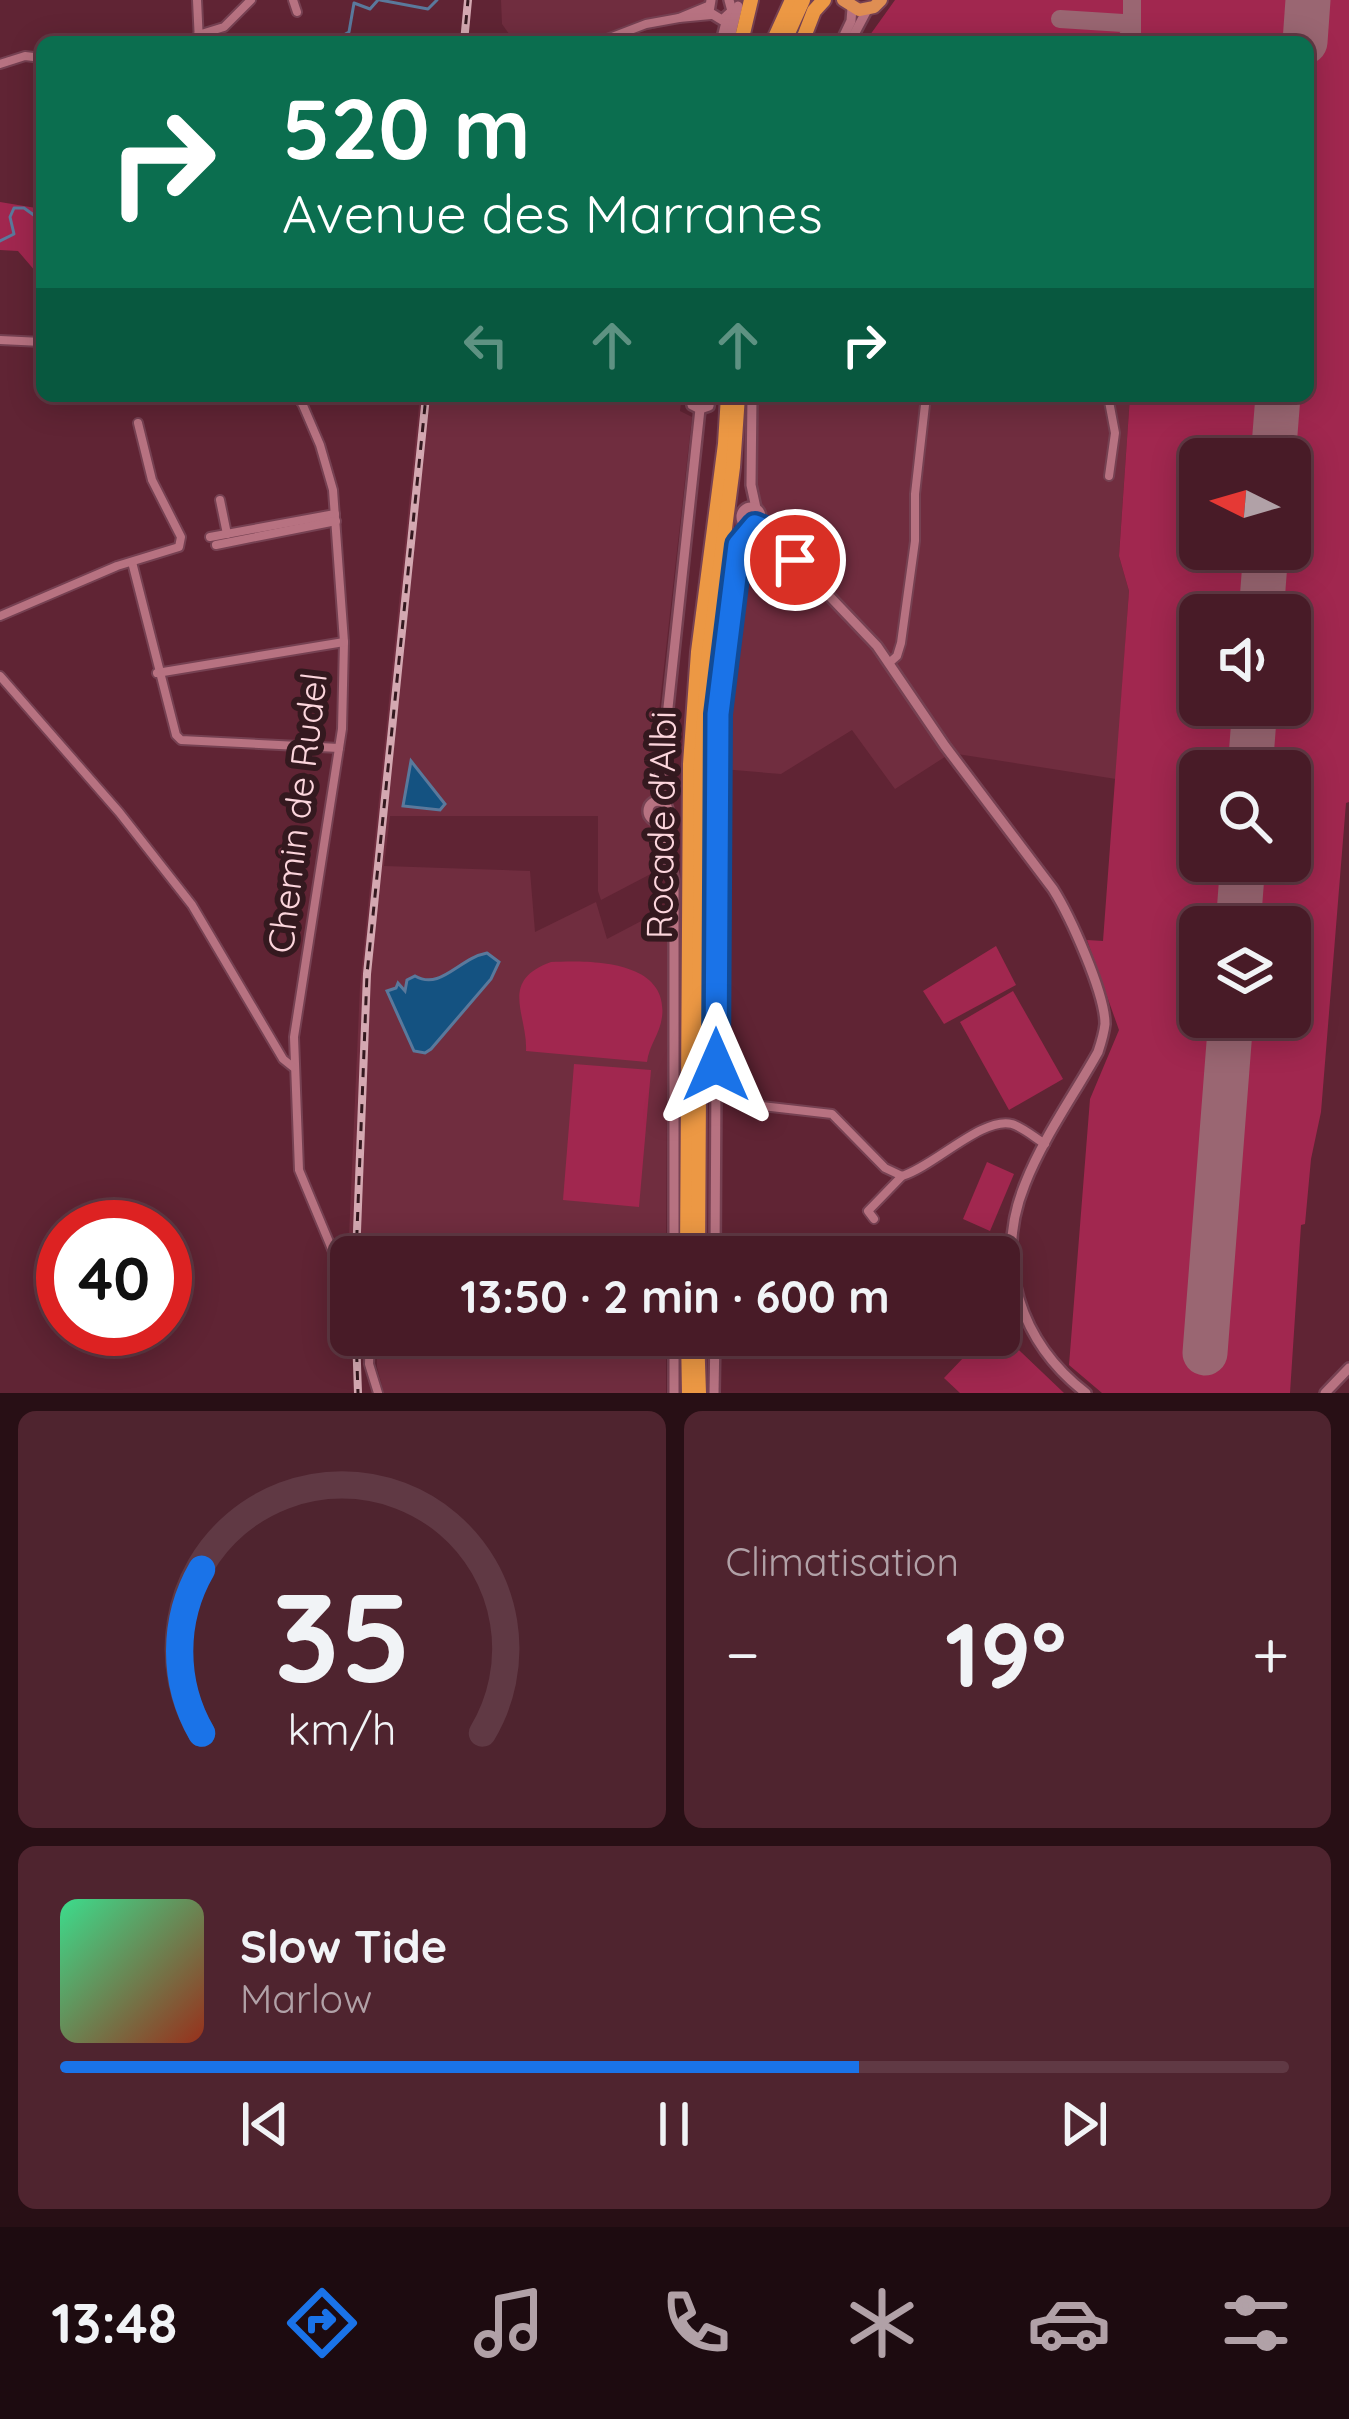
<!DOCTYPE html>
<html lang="fr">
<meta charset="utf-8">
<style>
body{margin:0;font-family:Quicksand,sans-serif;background:#4f242f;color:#f1f3f6;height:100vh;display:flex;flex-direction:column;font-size:45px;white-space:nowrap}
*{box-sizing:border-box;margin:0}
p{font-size:39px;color:#b1a1a7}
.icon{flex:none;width:66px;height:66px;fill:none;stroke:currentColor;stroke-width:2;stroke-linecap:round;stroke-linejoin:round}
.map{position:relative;height:1393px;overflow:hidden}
.side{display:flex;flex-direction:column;gap:18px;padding:18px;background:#280f15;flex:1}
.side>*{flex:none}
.banner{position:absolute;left:36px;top:36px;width:1278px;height:366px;border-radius:18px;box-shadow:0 6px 30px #0003,0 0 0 3px #603944;background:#0b6e4f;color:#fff;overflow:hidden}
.needle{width:78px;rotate:275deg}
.buttons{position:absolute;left:1179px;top:438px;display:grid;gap:24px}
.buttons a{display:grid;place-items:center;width:132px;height:132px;border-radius:18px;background:#481b27;box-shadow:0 6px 30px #0003,0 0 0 3px #603944;font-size:60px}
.speed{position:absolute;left:36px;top:1200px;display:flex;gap:24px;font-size:60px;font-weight:700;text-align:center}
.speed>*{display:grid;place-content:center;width:156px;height:156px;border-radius:50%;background:#481b27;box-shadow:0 6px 30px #0003,0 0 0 3px #603944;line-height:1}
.speed .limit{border:18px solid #d22;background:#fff;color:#111}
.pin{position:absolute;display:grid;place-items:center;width:102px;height:102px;color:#fff;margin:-51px;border:6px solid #fff;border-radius:50%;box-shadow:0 3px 12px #0007}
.me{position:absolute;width:132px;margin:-66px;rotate:0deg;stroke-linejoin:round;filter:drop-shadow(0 0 9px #0008)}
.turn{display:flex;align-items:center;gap:42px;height:252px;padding:0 48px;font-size:54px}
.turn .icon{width:156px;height:156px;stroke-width:2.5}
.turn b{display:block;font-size:84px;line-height:102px}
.lanes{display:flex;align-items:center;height:114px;padding:0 48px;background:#0003;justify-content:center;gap:60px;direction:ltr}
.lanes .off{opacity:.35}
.big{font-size:90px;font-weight:700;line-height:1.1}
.side .widget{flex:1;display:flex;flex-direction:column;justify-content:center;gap:18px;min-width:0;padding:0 42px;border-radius:18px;background:#4f242f}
.side .dial{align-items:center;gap:0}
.dial svg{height:312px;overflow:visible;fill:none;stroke:#603944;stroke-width:7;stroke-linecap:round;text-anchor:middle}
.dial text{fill:#f1f3f6;stroke:none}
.song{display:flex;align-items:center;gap:36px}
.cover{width:144px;height:144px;border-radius:18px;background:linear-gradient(135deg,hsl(150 70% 55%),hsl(10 70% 35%))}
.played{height:12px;border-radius:6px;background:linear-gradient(90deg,#1a73e8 65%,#603944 65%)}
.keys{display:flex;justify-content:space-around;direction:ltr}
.heat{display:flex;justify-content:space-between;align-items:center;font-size:66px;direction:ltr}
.side .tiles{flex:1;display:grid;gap:18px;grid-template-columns:1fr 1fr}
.widget:last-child{grid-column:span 2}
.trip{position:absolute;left:330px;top:1236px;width:690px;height:120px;border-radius:18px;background:#481b27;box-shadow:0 6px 30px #0003,0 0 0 3px #603944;font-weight:700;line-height:120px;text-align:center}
.tab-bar{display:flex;height:192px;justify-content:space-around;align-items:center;background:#1d0b10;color:#b1a1a7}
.tab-bar .icon{width:84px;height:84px}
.tab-bar .on{color:#1a73e8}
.tab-bar b{font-size:54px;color:#f1f3f6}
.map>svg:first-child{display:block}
</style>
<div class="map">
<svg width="1349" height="1393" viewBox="0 0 1349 1393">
<rect width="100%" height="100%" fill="#602434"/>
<g fill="#702d3f">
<path d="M501 0H711V15L598 42H555L551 34 512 38 502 24Z"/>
<path d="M420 396H682L680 411 692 417 655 747V830L664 867 601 900 598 891V816H390L384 866 530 871 535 932 596 902 607 939 668 907 666 1257H373L364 1244 363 1257 348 1259 360 986Z"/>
<path d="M755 396H1130L1119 556 1129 591 1116 779 951 753 895 789 852 730 781 774 722 769 723 693 738 569 759 531Z"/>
<path d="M377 1335H666V1393H384L377 1367Z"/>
</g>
<g fill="#a1274f" fill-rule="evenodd">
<path d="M895 0H1349V802L1346 803 1321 1112 1311 1159 1305 1224 1301 1225 1290 1393H1102L1069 1365 1090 1099 1119 1030 1087 940 1103 941 1129 591 1119 556 1130 396H1308V42H865ZM1290 459V549H1200V459ZM1290 615V705H1200V615ZM1290 771V861H1200V771ZM1290 927V1017H1200V927ZM1210 1099 1240 1102 1220 1354 1189 1351Z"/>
<path d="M0 202 42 209V279L18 251 0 250Z"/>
<path d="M996 946 1016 985 944 1024 923 991Z"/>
<path d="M551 962C591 960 669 960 662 1017 660 1034 649 1045 647 1062L526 1051C528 1015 498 981 551 962Z"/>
<path d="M1013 991 1063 1079 1009 1110 960 1022Z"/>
<path d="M574 1064 651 1070 639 1207 563 1200Z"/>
<path d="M987 1162 1014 1174 990 1231 963 1219Z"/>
<path d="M999 1331 1064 1393H960L944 1378 985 1335H999Z"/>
</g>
<g fill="#145281" stroke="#5a799c" stroke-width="3">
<path d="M411 761 445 804 440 810 403 806Z"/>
<path d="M487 953 499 962 491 979 431 1049 425 1053 414 1051 387 991 396 988 398 983 405 991 407 980 415 976C441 991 459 958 487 953Z"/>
</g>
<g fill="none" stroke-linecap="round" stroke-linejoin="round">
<g stroke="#5a799c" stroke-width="3">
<path d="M380 0 428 9 437 0"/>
<path d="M331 42 349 32 354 3 370 9 378 0"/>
<path d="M0 241 14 234 10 217 14 208H24L42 221"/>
</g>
<g stroke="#9a6672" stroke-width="18">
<path d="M1060 19 1123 23 1132 32"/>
<path d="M1132 37V0"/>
<path d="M1305 42V41"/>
</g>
<g stroke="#9a6672" stroke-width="45">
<path d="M1305 42 1308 0"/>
<path d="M1273 459 1278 396"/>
<path d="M1261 615 1266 549"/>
<path d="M1250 771 1255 705"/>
<path d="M1238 927 1243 861"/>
<path d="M1205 1353 1231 1017"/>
</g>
<defs>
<g id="minor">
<path d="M197 0 199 42"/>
<path d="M293 0 297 12"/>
<path d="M708 6 679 18 711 15"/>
<path d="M198 35 224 27 251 0"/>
<path d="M599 42 646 24 679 18"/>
<path d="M0 64 25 56 42 58"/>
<path d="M0 340 42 342"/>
<path d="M299 396 320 445 333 490 344 642 342 729 294 1037 299 1170 334 1254 340 1263 351 1265"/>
<path d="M1108 396 1115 433 1109 476"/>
<path d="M301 402 314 396"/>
<path d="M220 500 227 534"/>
<path d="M210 537 335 514"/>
<path d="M216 545 336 521"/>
<path d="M132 562 176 735 181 740 339 748"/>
<path d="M0 616 117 566 179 547 181 537 152 480 138 423"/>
<path d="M889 663 897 656 901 643 915 541V494L926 396"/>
<path d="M157 673 344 642"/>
<path d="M0 676 119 812 192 905 283 1059 293 1067"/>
<path d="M715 1094 754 1105 832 1114 885 1168 902 1176C933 1167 983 1116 1012 1124 1024 1128 1035 1138 1045 1144"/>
<path d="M874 1219 868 1211 902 1176"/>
<path d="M370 1335 369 1364 378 1393"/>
</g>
<g id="tertiary">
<path d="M711 0 709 12 722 20 732 11 729 0"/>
<path d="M721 42 727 18"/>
<path d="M729 42 738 6"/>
<path d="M841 42 851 21 852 8"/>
<path d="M850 42 867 10"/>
<path d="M691 396 692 405 700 409 709 406 710 396"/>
<path d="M752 396 751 485 756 508"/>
<circle cx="751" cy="517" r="10"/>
<path d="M755 526 777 541 877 646 945 746 1053 889C1070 916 1105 993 1105 1024 1104 1033 1101 1043 1098 1052 1074 1095 1043 1138 1025 1184 993 1262 1021 1343 1086 1393"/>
<circle cx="658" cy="811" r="10"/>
<path d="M658 801 700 409"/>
<path d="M660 821 674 881V1257"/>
<path d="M715 1257 718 714 743 522"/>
<path d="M674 1335V1393"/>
<path d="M714 1393 715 1335"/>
<path d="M1325 1393 1349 1368"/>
</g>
<path id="primary" d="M843 0 859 10 874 7 881 0"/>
<g id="trunk">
<path d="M741 42 751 0"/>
<path d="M773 42 792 0"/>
<path d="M784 42 803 0"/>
<path d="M802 42 814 11 824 0"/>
<path d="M687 1257 690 764 698 652 725 444 728 396"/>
<path d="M698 1257 701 762 709 651 733 467 738 396"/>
<path d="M688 1335 689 1393"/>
<path d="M697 1335 699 1393"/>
</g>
</defs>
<use href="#minor" stroke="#764152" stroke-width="12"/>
<use href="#tertiary" stroke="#764152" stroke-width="14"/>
<use href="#primary" stroke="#764152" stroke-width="16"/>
<use href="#trunk" stroke="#764152" stroke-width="18"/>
<use href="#minor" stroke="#b77281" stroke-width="8"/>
<use href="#tertiary" stroke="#b77281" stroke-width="9"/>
<use href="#primary" stroke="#df8e53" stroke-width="12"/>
<use href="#trunk" stroke="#ec9844" stroke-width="14"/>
<defs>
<g id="rail">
<path d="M464 42 468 0"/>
<path d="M356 1257 367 974 426 396"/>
<path d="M356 1335 358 1393"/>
</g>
</defs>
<use href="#rail" stroke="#d4a8b1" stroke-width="8"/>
<use href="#rail" stroke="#34191f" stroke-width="3" stroke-dasharray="9" stroke-linecap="butt"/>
</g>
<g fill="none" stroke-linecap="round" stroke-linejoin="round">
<defs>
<path id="route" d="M716 1065 718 714 739 545 755 526 765 530 795 560"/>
</defs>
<use href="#route" stroke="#114b97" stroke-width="30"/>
<use href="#route" stroke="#1a73e8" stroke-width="21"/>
</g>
<g text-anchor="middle" stroke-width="12" stroke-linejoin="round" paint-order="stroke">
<g font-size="36" fill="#fcd5dc" stroke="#34191f">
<text transform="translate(297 813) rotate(-83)" y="13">Chemin de Rudel</text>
<text transform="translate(661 825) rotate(-89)" y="13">Rocade d'Albi</text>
</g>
</g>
</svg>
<div class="buttons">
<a><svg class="needle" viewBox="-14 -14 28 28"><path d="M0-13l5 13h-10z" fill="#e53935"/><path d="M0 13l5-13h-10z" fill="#b1a1a7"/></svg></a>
<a><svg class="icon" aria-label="sound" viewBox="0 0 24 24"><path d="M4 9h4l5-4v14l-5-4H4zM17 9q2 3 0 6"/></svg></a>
<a><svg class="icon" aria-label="search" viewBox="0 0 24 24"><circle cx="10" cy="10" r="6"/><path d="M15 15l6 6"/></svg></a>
<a><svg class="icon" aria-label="layers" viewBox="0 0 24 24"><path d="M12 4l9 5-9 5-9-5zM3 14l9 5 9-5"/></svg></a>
</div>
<div class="speed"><div class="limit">40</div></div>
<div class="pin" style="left:795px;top:560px;background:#d93025"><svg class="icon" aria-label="arrive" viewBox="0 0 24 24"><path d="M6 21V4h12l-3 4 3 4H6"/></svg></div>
<svg class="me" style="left:716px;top:1065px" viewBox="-20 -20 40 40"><path d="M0-17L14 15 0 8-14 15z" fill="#1a73e8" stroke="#fff" stroke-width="4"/></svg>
<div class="trip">13:50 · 2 min · 600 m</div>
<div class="banner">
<div class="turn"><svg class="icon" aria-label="right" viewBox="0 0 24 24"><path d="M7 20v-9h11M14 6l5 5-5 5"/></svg><div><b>520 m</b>Avenue des Marranes</div></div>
<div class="lanes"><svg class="icon off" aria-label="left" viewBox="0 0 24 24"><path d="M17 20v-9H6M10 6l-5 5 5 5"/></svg><svg class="icon off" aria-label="ahead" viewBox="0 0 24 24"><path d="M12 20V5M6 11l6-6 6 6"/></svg><svg class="icon off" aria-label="ahead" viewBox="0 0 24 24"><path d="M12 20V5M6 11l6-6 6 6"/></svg><svg class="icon" aria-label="right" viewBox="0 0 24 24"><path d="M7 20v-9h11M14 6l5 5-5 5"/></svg></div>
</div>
</div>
<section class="side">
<div class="tiles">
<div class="widget dial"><svg viewBox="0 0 100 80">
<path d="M14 69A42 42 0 1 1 86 69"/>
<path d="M14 69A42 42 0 0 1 14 27" stroke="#1a73e8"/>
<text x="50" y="56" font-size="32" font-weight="700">35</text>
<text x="50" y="72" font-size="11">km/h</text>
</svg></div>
<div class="widget"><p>Climatisation</p>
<div class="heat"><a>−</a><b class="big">19°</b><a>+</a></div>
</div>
<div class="widget">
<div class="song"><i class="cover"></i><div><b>Slow Tide</b><p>Marlow</p></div></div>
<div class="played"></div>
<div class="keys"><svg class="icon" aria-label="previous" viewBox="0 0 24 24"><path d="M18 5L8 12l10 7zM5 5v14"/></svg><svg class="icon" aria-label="pause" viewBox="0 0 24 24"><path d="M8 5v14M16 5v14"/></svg><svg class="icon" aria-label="next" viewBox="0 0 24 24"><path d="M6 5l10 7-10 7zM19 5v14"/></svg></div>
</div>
</div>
</section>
<nav class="tab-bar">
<b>13:48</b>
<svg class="icon on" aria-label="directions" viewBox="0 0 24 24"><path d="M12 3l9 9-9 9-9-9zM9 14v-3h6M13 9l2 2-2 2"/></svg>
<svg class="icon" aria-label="music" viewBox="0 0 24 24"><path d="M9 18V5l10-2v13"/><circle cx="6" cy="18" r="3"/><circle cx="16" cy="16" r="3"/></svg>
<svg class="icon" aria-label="phone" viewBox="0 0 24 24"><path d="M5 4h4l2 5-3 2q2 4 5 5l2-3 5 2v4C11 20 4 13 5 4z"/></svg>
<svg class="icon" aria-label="climate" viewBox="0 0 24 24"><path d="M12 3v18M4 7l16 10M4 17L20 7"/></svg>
<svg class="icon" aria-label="car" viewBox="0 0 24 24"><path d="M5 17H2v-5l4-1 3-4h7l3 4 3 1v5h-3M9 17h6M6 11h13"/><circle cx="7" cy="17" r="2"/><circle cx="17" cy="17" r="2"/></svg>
<svg class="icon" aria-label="filters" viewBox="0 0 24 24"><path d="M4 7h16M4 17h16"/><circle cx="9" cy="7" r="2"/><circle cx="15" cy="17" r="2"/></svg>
</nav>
